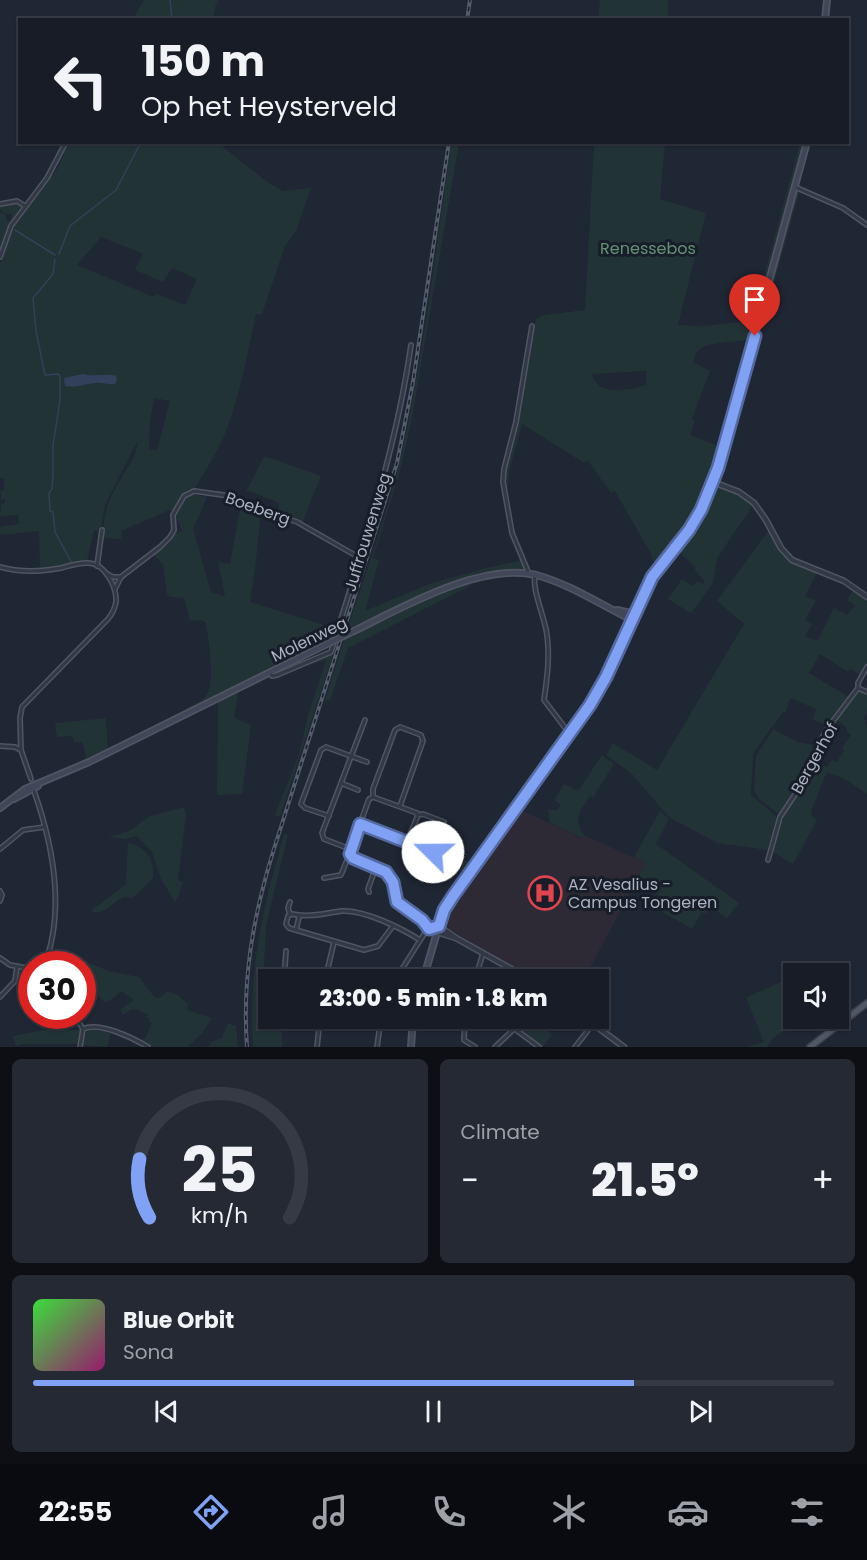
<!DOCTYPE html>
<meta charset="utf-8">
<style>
body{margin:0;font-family:Poppins,sans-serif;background:#242933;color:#f1f3f6;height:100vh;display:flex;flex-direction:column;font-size:22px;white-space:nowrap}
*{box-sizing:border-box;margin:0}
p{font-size:20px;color:#9ea1a7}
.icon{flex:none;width:33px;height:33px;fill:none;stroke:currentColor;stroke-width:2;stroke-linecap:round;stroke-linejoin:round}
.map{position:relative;height:1047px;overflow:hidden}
.panel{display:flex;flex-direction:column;gap:12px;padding:12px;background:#0d0f15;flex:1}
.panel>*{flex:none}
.guide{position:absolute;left:18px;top:18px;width:831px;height:126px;border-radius:0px;box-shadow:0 2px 4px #0004,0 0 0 2px #363a44;background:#171c27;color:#f1f3f6;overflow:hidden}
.controls{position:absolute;left:783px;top:963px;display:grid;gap:12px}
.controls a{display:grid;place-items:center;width:66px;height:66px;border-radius:0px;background:#171c27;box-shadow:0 2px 4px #0004,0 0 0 2px #363a44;font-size:30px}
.speed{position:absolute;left:18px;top:951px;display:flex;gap:12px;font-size:30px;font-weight:700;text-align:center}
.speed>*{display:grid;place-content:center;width:78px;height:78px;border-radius:50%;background:#171c27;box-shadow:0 2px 4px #0004,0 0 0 2px #363a44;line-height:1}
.speed .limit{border:9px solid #d22;background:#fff;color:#111}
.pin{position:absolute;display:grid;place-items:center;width:51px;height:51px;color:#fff;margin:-62px -26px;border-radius:50% 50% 50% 0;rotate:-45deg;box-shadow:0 0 6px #0007}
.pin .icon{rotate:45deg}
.me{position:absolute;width:66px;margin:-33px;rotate:292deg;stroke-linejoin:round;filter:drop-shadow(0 0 4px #0008)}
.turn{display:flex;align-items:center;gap:21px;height:126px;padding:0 24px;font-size:27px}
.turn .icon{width:78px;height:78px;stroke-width:2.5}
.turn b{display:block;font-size:42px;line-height:51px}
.big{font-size:45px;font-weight:800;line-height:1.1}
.panel .tile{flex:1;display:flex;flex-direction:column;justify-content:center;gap:9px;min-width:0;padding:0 21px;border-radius:9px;background:#242933}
.panel .dial{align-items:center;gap:0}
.dial svg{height:156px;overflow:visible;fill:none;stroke:#363a44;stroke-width:7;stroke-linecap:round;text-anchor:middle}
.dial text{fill:#f1f3f6;stroke:none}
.song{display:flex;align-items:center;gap:18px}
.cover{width:72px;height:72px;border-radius:9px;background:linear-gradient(135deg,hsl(120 70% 55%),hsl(320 70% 35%))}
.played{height:6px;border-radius:3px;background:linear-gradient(90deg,#80a1f4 75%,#363a44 75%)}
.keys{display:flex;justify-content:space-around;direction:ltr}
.heat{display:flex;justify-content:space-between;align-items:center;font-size:33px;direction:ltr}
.panel .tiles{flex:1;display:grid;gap:12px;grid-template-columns:1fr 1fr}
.tile:last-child{grid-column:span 2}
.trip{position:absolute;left:258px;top:969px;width:351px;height:60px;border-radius:0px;background:#171c27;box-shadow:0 2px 4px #0004,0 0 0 2px #363a44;font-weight:800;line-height:60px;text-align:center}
.tab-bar{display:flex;height:96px;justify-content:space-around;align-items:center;background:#090b10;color:#9ea1a7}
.tab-bar .icon{width:42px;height:42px}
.tab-bar .on{color:#80a1f4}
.tab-bar b{font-size:27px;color:#f1f3f6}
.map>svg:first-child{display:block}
</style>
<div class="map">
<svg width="867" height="1047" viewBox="0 0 867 1047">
<rect width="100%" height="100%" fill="#1f2634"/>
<path fill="#2d2a36" d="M519 809 582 838 584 835 646 863 584 979H535L484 950 450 929 447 925 446 916 451 906Z"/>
<g fill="#223336" fill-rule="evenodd">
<path d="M144 0H219L215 7 213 19H133Z"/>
<path d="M600 0H668V19H598Z"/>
<path d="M69 143H218L270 184 283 191 311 188 296 231 285 246 262 314H256C248 351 241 390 228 426 220 448 207 468 195 488L187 490 173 510 167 511 121 531 122 539 103 538C103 523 105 510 111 497 117 482 139 455 137 442L105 505 101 530H94L87 561 40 570 39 531 0 535V527L19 524 18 515 0 516 1 504 5 503V499H1V491L4 490V478H0V264L14 227 57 169ZM101 237 143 254 135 270 163 282 172 268 197 279 185 305 156 294 154 297 77 265ZM154 398 170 401 157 450H149L150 422Z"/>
<path d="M451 143H459L411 423 399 475 373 558 379 560 365 611 429 584 490 567 523 560 526 569H518L524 571H497L474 576 486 571 477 573 421 595 347 630C367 569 390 507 404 443 425 344 437 243 451 143Z"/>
<path d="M594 143H665L660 199 706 213 678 325 703 326 757 320 738 385 735 384 747 340C735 342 708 342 699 350 695 353 694 359 694 363L710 371 692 419 695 421 690 435 721 447 711 480 694 517 655 566 650 552 615 491 611 493 588 461 584 463 522 424 509 472 507 501 505 472 519 418 536 319 544 315 585 310ZM646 371V385C630 390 597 397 592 374Z"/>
<path d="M800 143H805L761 304 757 302Z"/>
<path d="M800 190 721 473H718L796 192Z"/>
<path d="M18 203 23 206 10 226 0 254V212L5 214 7 221H10L12 214H6L0 210V205Z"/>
<path d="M264 456 321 476 302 523 277 512 279 503 250 491 246 492Z"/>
<path d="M715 487 735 492 753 505 717 558 713 583 691 613 668 599 682 579 693 586 697 581 703 584 705 582 695 570V567L676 549 696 526Z"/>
<path d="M192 494 207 497 193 529 211 592 225 596 218 562 230 564 241 503 261 511 255 570 250 602 334 628 357 557 358 559 333 637 186 710 185 709C192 705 201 702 206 696 216 684 208 639 206 623L202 620 190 621 184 598 170 597 167 595 163 565 154 555 175 533 182 531 176 516 187 497Z"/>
<path d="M769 530C783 555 790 564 817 573L805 596 816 600 805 620 812 624 805 636 817 641 834 608 847 615 855 606 847 600 854 589 867 599V664L861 676 851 669 848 672 820 654 809 673 849 697 827 725 813 720 816 709 790 698 786 712H783L756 749 753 755 751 795 777 817 767 850 718 843 677 822 667 815 632 774 606 755 613 743 657 770 744 624 717 601Z"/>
<path d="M473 582 470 586 348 648 330 701 325 700 344 640 434 596Z"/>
<path d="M337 643 280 817 275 815 299 754 309 712 326 660 282 674 330 655Z"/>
<path d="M860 691 867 695V711L863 718 866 721 865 723 867 725V794L845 779 827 772 812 808 811 816 817 820 793 864 773 852C774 816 804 795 815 763L827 767 832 760 837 762 844 750 842 748 851 735 846 730 847 728 837 720 854 696Z"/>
<path d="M238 693 234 718 251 725 242 794 217 795 218 701Z"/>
<path d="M106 718 108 750 87 760 82 742H74L72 736 57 737 55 723Z"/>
<path d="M773 729 797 742 810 744 814 749 807 772 779 813H777L758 798 754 789 756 756Z"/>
<path d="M602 755 614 764 593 797 590 796C580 810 573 820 584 835L583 838 550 823 548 810H557L561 805 554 800 564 784 578 791Z"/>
<path d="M184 807 186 815 178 880 183 882 178 897 175 902 161 879 152 852 137 836 124 839 108 837 129 831 150 816Z"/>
<path d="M660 811 669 819 656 844 739 903 727 918 710 907 706 914 702 912 692 929 659 910 664 899 636 881 646 863 634 857Z"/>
<path d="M284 834 288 835 266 926 262 1006V1011L268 1012V1018L281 1019 282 1047H253C248 970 263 907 284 834Z"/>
<path d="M128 842C145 847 155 859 153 878L133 898 124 897C113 901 104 917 91 911L126 884Z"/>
<path d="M413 846 440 860 449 848 471 864 464 872 440 860 434 868 410 857Z"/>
<path d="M69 955 109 971 139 977 155 998H160L167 991 179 996 188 1004 187 1010 212 1018 203 1032 188 1047H153L141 1040 142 1038 145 1039 152 1023 149 1022 150 1019 147 1018 148 1015 135 1009 134 1011 132 1009 123 1015 120 1010 134 1000 122 991 106 1003 83 982 82 964H65Z"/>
<path d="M793 976V1015L785 1021 789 1026 771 1040 767 1047H746L764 1042 746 998Z"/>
<path d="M528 1019H538L535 1022 552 1034 543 1047 519 1030Z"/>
<path d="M228 1023 236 1026 238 1047H209L211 1042 222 1038Z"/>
<path d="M88 1029 111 1032 107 1047 82 1045Z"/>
<path d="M43 1030H81L78 1044H24L16 1046 13 1036Z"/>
</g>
<path fill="#33405b" d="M83 374C94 377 107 373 116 376L117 380 115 384C108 385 102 382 95 383 84 384 77 388 65 386L64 378Z"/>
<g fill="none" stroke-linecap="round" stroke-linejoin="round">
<g stroke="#33405b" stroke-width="1.5">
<path d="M170 0 172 20"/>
<path d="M15 230 55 255"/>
<path d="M59 254 70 226 116 190 141 142"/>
<path d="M55 259 53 274 33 298 36 331 45 375 58 374 60 376V400L53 445V476L52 489 49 493 50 511 53 512 55 532 72 563"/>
</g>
<defs>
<g id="minor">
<path d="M795 187 843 208 867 225"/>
<path d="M0 204 17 201 25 206"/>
<path d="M0 257 11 226 47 178 66 142"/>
<path d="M97 566 102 530"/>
<path d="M0 567C21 573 40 572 61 568 69 566 79 562 89 563 105 564 117 587 116 602 115 608 112 614 108 619L22 707 20 718 21 750"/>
<path d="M106 573 113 577H121"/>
<path d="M529 574 512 533 503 482 504 469 516 422 532 326"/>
<path d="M535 575C532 592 545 617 547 635 550 658 547 678 544 700L569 733"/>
<path d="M115 589 121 577 160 547 170 537 174 530 173 515 184 496 194 491 230 496 250 506 297 522 360 558"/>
<path d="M270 673 272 676 277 675 331 652C362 550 396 451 411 345"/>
<path d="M858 688 867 692"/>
<path d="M0 746 15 747 21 750 31 779"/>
<path d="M341 783 358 790"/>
<path d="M34 791C53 845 65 909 45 964"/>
<path d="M373 797V789L395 730 400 727 421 735 423 741 400 806"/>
<path d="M329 816 305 808 301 804 321 750 326 747 367 762"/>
<path d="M360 824 369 799 373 797 417 813V818L407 841H404L360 824 349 854 353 858 386 872 392 882 397 902 422 920 429 929"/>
<path d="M407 841 413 845 433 852 444 822 423 814 418 815"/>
<path d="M0 849 23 830 45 827"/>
<path d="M350 849 324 839 322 833 365 720"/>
<path d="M768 860 780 817 810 772 818 745 827 729 858 688V683L867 667"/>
<path d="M324 878 341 875 347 860 351 857"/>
<path d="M0 891 2 895 0 901"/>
<path d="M369 892 368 889 376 867"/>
<path d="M290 914 288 908 290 902"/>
<path d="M393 926 378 946 364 950 289 928 286 924 288 916 292 914C309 918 325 913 342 911 365 910 401 928 420 940"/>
<path d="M296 930 299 917"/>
<path d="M0 958 10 965 32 969"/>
<path d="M284 980 286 951"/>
<path d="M325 980 334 942"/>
<path d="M395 980 426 931 430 927 439 926"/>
<path d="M475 980 483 953"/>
<path d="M0 997 15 981 17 967"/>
<path d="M75 1016 83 1029 80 1047"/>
<path d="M465 1018 464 1040 475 1047"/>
<path d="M500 1018 539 1047"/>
<path d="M83 1029C99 1021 133 1038 148 1047"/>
<path d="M317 1047 320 1018"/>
<path d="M377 1047 381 1018"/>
<path d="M495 1047 514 1029"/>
<path d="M575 1047 593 1024"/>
</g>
<g id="tertiary">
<path d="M713 482 739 492 754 503 766 520 781 548 792 560 844 581 867 597"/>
<path d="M439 926 456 938 531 980"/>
<path d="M437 932 456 938"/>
<path d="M585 1018 624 1047"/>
</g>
<g id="secondary">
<path d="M825 20 827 0"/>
<path d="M617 610 635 614"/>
<path d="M354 631C403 607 481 562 536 575 570 584 601 605 632 620"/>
<path d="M14 799 38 786"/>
<path d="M0 808 25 789 89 762 323 646"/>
<path d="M423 980 440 922 448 903 590 705 606 677 652 577 694 523 718 468 807 142"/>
<path d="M411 1047 413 1018"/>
</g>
<path id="primary" d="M810 1047 867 1003"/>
</defs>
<use href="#minor" stroke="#505563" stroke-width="6"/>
<use href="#tertiary" stroke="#505563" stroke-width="7"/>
<use href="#secondary" stroke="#505563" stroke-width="8"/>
<use href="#primary" stroke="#3c414e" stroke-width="8"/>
<use href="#minor" stroke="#323845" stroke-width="3"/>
<use href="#tertiary" stroke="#323845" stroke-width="4"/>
<use href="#secondary" stroke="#414758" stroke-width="4.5"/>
<use href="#primary" stroke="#505765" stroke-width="5"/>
<defs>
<g id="rail">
<path d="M467 20 470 0"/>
<path d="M247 1047C242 980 253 917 273 852L397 463 413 382 449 142"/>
</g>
</defs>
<use href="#rail" stroke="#545c6c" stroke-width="4"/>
<use href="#rail" stroke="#181e29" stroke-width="1.5" stroke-dasharray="4.5" stroke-linecap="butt"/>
<defs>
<path id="secondary-bridge" d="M323 646 354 631"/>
</defs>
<use href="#secondary-bridge" stroke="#505563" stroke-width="8" stroke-linecap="butt"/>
<use href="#secondary-bridge" stroke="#414758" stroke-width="4.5"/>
</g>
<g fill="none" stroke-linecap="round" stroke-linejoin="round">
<defs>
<path id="route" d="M433 852 413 845 407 841H404L360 824 350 854 353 858 386 872 393 882 397 902 422 920 429 929 439 926 444 910 453 896 590 705 606 677 652 577 689 530 701 510 718 468 755 336"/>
</defs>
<use href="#route" stroke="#53699f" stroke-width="15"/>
<use href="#route" stroke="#80a1f4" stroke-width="10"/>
</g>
<defs>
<symbol id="hospital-ring" viewBox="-11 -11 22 22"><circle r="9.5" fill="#181e29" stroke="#e0444e" stroke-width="1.5"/><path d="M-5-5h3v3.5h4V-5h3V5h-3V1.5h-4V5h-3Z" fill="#e0444e"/></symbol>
</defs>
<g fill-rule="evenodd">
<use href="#hospital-ring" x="526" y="874" width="38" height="38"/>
</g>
<g text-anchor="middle" stroke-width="6" stroke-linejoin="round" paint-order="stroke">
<g font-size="16" fill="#659173" stroke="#181e29">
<text x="648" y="254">Renessebos</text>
</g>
<g font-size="16" fill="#acb2c2" stroke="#181e29">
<text transform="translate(258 508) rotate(20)" y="6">Boeberg</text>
<text transform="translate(367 532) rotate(-73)" y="6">Juffrouwenweg</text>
<text transform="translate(309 639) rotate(-26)" y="6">Molenweg</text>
<text transform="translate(814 758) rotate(-61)" y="6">Bergerhof</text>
</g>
<g font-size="16" fill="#acb2c2" stroke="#181e29" text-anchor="start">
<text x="568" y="890">AZ Vesalius -<tspan x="568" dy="18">Campus Tongeren</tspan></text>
</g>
</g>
</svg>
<div class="controls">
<a><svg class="icon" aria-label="sound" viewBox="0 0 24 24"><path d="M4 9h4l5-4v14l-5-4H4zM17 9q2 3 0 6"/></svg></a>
</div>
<div class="speed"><div class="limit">30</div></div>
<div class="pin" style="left:755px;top:336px;background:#d93025"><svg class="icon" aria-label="arrive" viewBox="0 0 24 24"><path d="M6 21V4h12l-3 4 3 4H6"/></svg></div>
<svg class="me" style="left:433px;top:852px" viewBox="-20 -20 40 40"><circle r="19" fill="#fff"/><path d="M0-13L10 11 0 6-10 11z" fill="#80a1f4"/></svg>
<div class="trip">23:00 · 5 min · 1.8 km</div>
<div class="guide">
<div class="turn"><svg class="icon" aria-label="left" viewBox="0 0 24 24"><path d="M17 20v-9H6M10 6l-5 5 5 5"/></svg><div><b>150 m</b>Op het Heysterveld</div></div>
</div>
</div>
<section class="panel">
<div class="tiles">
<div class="tile dial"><svg viewBox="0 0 100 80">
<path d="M14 69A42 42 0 1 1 86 69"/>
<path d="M14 69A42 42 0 0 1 9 39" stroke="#80a1f4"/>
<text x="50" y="56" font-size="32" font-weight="700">25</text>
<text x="50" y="72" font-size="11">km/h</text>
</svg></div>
<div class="tile"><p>Climate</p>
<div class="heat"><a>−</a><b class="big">21.5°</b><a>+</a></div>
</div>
<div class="tile">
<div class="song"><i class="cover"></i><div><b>Blue Orbit</b><p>Sona</p></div></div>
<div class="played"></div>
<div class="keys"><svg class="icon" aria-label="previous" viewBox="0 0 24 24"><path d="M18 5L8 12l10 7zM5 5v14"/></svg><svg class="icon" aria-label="pause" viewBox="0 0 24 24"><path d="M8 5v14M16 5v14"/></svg><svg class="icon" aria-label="next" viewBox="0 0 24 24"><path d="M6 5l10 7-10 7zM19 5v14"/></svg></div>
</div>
</div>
</section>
<nav class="tab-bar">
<b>22:55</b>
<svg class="icon on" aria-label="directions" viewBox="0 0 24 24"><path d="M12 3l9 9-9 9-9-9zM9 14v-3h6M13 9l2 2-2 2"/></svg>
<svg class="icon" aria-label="music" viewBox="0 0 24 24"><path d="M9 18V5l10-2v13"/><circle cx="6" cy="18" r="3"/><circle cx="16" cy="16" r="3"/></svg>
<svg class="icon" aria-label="phone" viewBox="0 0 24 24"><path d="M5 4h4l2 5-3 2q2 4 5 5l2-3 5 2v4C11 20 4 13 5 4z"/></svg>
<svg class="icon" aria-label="climate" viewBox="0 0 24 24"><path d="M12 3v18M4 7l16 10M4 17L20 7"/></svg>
<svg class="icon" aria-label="car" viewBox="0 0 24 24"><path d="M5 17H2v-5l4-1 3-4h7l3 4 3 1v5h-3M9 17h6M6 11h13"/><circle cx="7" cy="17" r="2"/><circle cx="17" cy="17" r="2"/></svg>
<svg class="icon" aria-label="filters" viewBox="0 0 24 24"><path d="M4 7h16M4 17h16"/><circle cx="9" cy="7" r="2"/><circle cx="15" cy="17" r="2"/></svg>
</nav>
